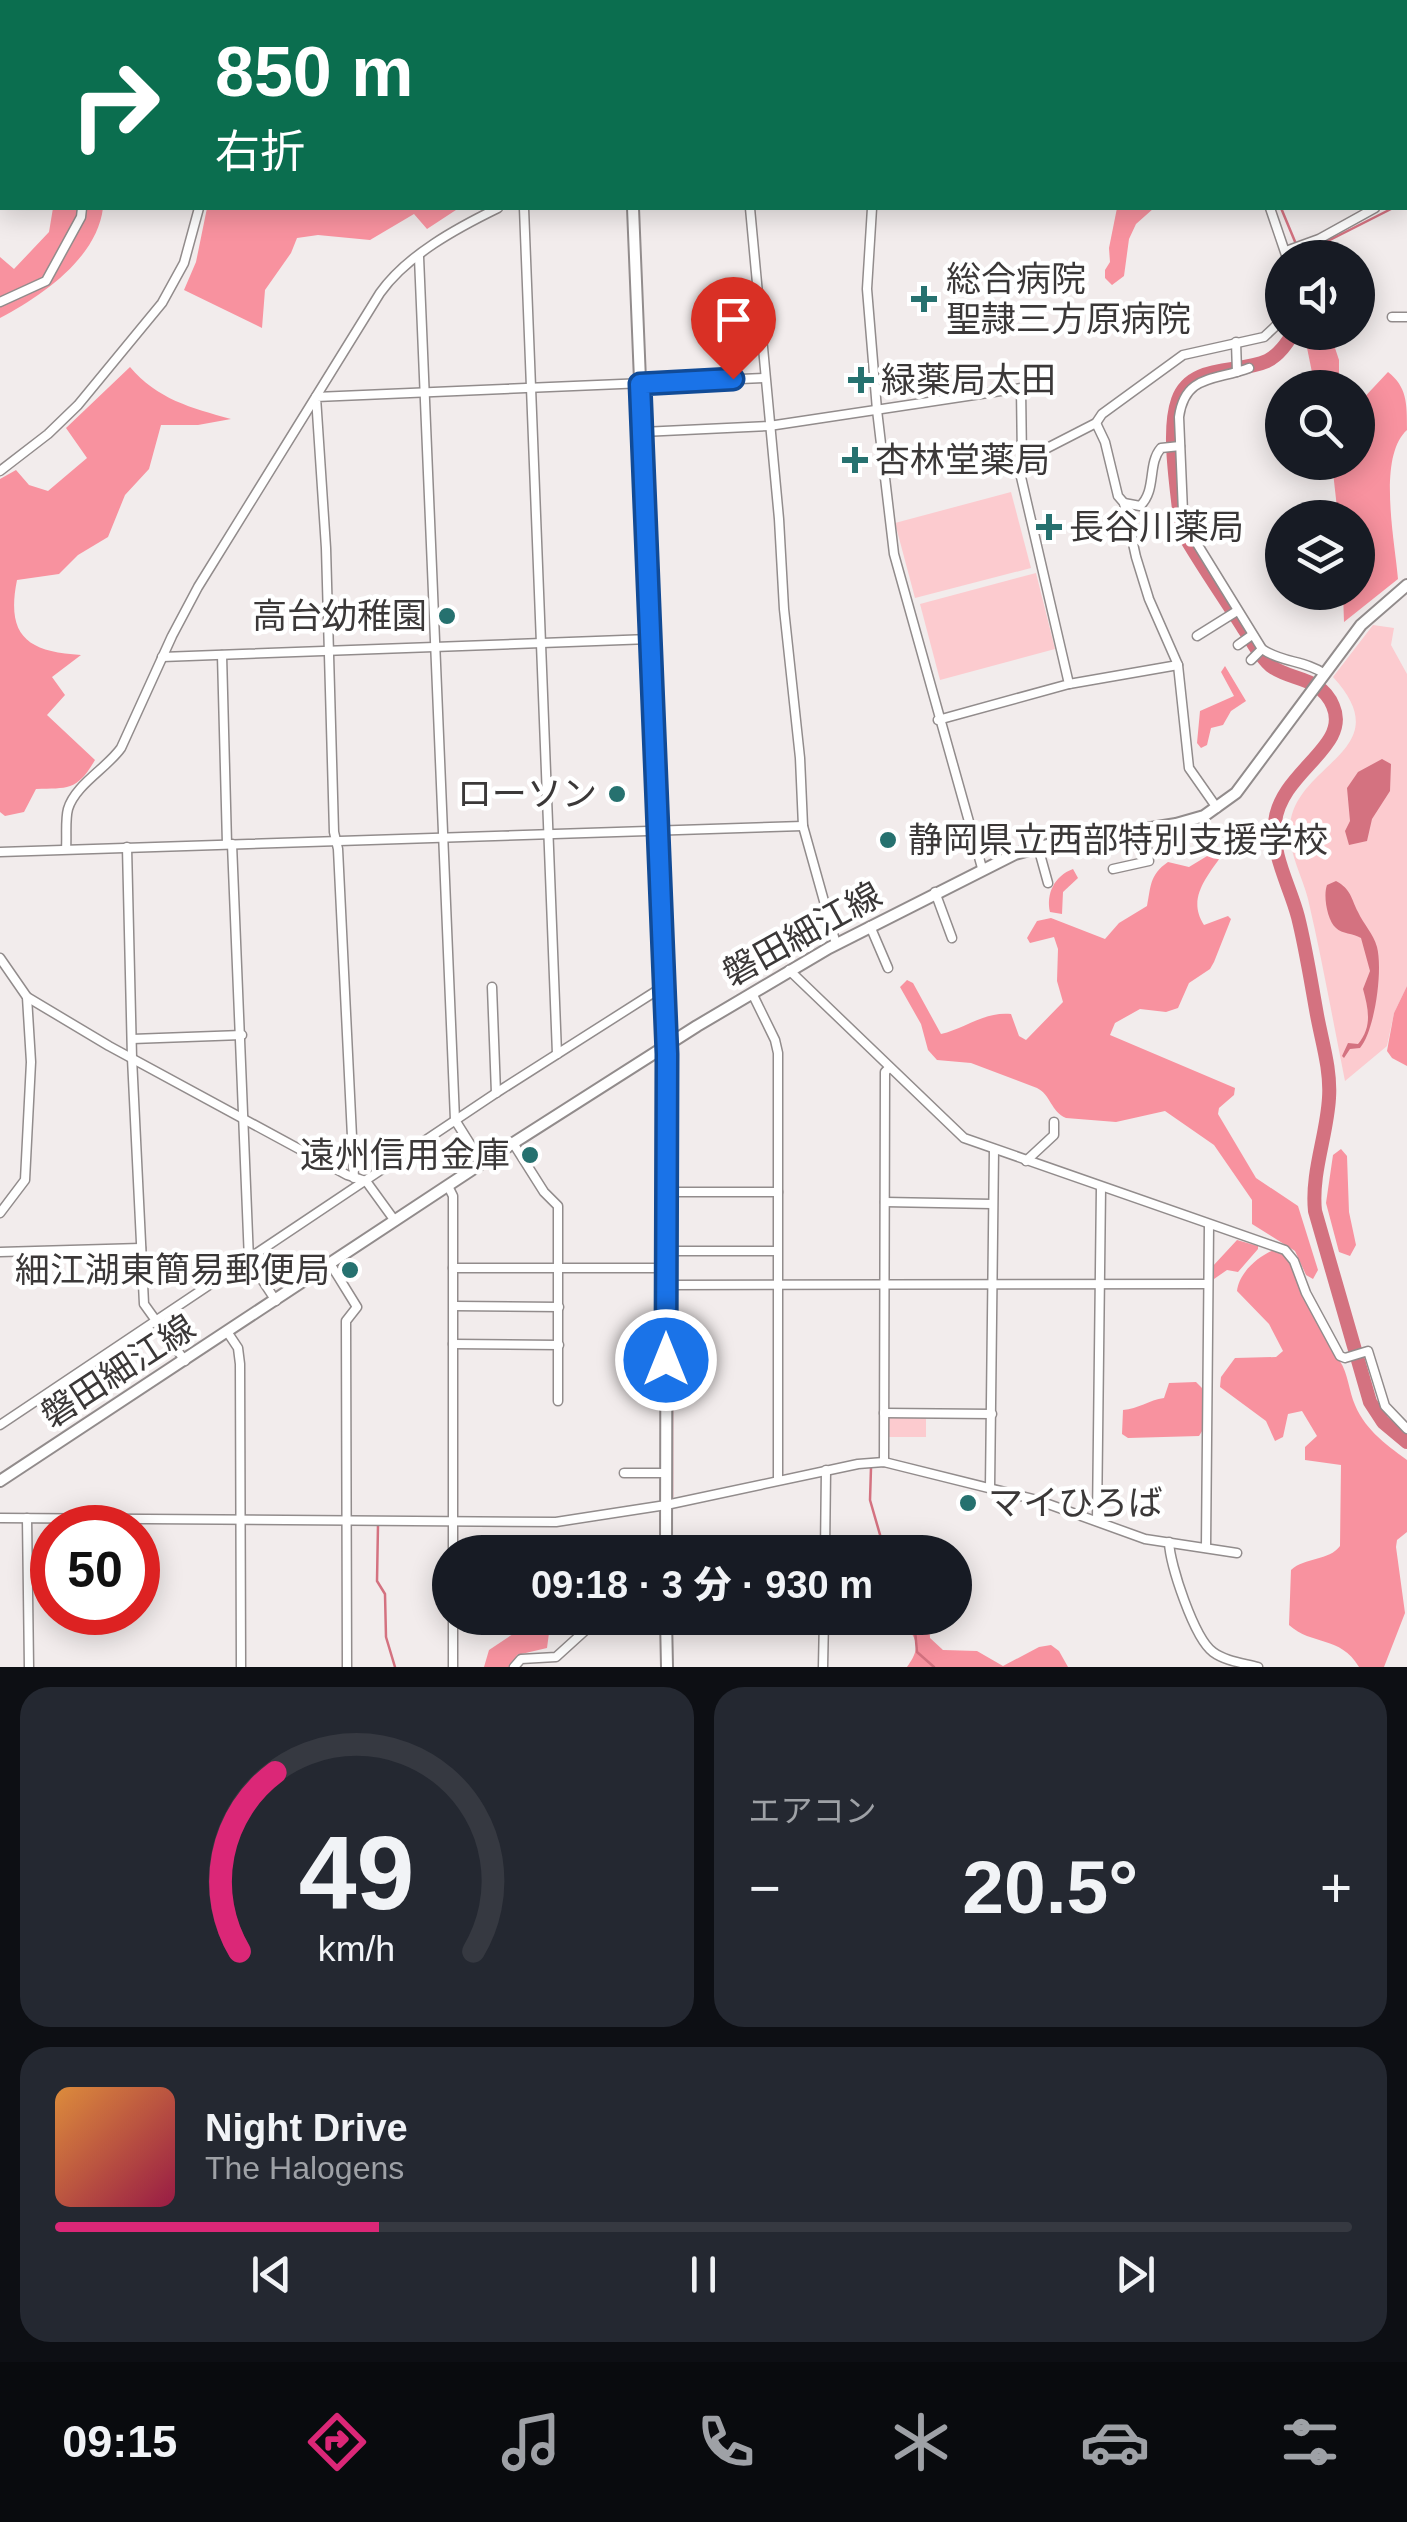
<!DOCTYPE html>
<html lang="ja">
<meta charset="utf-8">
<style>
body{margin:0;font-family:Arial,"Noto Sans JP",sans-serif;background:#242831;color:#f1f3f6;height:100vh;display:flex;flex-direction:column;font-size:38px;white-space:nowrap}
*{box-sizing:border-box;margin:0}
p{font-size:32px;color:#9ea1a6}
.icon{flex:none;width:55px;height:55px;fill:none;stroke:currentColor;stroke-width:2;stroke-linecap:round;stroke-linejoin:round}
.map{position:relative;height:1667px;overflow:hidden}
.drawer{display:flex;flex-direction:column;gap:20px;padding:20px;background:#0d0f14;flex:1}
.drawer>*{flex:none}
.top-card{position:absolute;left:0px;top:0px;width:1408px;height:210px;box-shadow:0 5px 25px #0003;background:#0b6e4f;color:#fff;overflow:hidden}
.tools{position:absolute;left:1265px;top:240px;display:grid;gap:20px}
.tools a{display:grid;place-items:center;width:110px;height:110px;border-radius:50%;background:#171b24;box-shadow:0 5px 25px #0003;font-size:50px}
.speed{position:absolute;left:30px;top:1505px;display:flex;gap:20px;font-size:50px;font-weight:700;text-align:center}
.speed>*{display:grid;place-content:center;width:130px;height:130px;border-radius:50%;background:#171b24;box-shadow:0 5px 25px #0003;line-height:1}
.speed .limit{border:15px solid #d22;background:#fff;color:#111}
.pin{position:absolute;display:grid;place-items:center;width:85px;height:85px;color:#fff;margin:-102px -42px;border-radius:50% 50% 50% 0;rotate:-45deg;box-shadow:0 0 10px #0007}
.pin .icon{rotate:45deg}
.me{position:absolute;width:110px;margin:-55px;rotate:0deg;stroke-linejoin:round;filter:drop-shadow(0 0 8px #0008)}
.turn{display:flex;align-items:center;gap:35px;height:210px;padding:0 50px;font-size:45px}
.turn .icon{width:130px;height:130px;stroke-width:2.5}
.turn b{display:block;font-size:70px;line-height:85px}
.big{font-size:75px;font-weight:800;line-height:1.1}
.drawer .widget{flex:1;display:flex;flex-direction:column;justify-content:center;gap:15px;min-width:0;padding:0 35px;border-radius:30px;background:#242831}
.drawer .dial{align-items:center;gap:0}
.dial svg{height:260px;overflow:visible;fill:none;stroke:#363941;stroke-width:7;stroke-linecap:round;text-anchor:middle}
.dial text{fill:#f1f3f6;stroke:none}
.song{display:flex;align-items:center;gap:30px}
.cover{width:120px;height:120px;border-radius:15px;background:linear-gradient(135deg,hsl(30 70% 55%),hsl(340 70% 35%))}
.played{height:10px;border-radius:5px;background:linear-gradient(90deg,#db2777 25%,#363941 25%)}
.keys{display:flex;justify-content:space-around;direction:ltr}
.heat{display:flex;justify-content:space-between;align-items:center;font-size:55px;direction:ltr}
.drawer .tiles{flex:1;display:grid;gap:20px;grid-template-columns:1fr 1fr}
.widget:last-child{grid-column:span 2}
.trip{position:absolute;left:432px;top:1535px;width:540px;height:100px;border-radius:50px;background:#171b24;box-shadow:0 5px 25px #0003;font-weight:800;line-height:100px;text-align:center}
.menu{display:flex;height:160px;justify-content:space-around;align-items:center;background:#090b0e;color:#9ea1a6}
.menu .icon{width:70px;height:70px}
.menu .active{color:#db2777}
.menu b{font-size:45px;color:#f1f3f6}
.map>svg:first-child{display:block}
</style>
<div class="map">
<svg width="1407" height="1667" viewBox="0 0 1407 1667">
<rect width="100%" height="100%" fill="#f2ecec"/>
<g fill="#fccbcf">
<path d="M1011 492 1031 568 915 598 895 523Z"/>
<path d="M1036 573 1055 649 940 680 920 604Z"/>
<path d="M1373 625 1394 628 1391 645 1407 674V986L1394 1013 1387 1046 1345 1081C1333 1021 1322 959 1308 899 1302 875 1287 850 1290 825 1296 762 1401 751 1333 677Z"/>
<path d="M889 1416H926V1437H888Z"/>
</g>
<g fill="#f8929f">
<path d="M53 208H103C97 258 42 296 0 318V257L14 269 49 232Z"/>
<path d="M207 208H459L427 229 414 214 370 240 318 235 297 238 291 253 265 290 262 328 184 290 196 262Z"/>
<path d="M1117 208H1154L1136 224 1129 239 1124 276 1112 285 1105 278V270L1110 262 1109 248Z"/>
<path d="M1312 332 1330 333 1339 360V387H1315L1305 338Z"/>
<path d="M130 367C157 399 191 408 231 419L198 425H161L149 469 125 495 108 537 78 555 59 574 17 580C6 635 26 652 81 655L52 677 65 695 47 715 95 760C77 791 68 788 36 789L24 812 5 816 0 812V479L16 470 29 485 48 491 87 458 66 428Z"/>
<path d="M1388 372C1407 387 1407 403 1407 430 1377 457 1395 541 1398 579L1344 622 1343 593 1358 592V518L1338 517 1332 463 1358 462V404Z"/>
<path d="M1225 666 1246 701 1231 711 1223 725 1211 728 1207 745 1201 748 1197 743 1200 711 1234 696 1221 672Z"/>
<path d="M1217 850H1221L1222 855C1206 878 1187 899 1204 925L1228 916 1231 919 1214 962 1210 969 1189 983 1178 1008 1166 1012 1140 1009 1115 1023 1110 1035 1235 1088 1234 1095 1219 1108 1218 1114 1256 1178 1298 1206 1318 1270 1313 1279 1306 1275 1295 1251 1252 1224V1200L1214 1145 1165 1111 1116 1122 1066 1118C1051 1112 1051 1095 1037 1088L971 1063 937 1060 928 1050 921 1024 900 987 907 980 913 983 941 1034C964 1029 985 1011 1011 1014L1019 1036 1026 1040 1063 1002 1057 981 1058 949 1054 937 1030 943 1027 938 1037 921 1051 918 1105 939 1119 923 1147 906C1151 887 1149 875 1168 862L1189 867Z"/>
<path d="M1073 869 1078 878 1063 892 1062 914 1050 912C1046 894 1054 876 1073 869Z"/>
<path d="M1407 986V1066L1392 1058 1387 1051 1394 1013Z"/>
<path d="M1341 1149 1347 1156 1349 1212 1356 1245 1350 1256 1339 1252 1326 1203 1333 1155Z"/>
<path d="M1237 1240 1258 1246V1249L1238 1272 1227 1270 1214 1279 1210 1276 1212 1267Z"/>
<path d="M1274 1250 1288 1257 1336 1356C1347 1368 1348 1385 1353 1400 1363 1428 1384 1443 1407 1460V1532L1397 1540 1396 1547 1405 1613 1384 1667H1359C1340 1635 1312 1646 1289 1625L1291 1570C1305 1557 1329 1561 1340 1546L1341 1465 1305 1460V1447L1317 1436 1302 1411 1288 1414 1283 1437 1275 1441 1266 1421 1220 1387 1221 1377 1235 1358 1276 1357 1283 1351 1269 1324 1237 1291C1239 1273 1257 1257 1274 1250Z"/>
<path d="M1196 1382 1204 1390V1428L1199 1436 1128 1438 1122 1434 1123 1410C1138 1409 1149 1400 1164 1398L1169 1383Z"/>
<path d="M535 1618H551L547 1648 517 1655 513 1667H484L489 1650 516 1632H528Z"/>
<path d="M902 1618H929L930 1638 943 1650 977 1651 1003 1666 1039 1647 1051 1645 1059 1651 1068 1667H907C924 1643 914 1639 902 1618Z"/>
</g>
<g fill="#d47280">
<path d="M1382 759 1391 764 1390 791 1372 819 1367 841 1349 845 1345 831 1350 821 1347 788 1358 772Z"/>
<path d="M1336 881C1351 889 1351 898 1358 912 1364 925 1373 933 1377 947 1383 970 1375 1030 1360 1048L1350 1049 1344 1058 1342 1056 1348 1043 1358 1044C1373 1026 1368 1008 1363 989L1370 971 1361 938C1353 933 1342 934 1336 928 1327 920 1323 895 1327 885Z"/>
</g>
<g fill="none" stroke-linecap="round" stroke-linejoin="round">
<g stroke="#d47280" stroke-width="2.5">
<path d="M1150 0 1151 2"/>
<path d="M1405 200 1407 199"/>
<path d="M1281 208 1296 244"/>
<path d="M1299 251 1300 255 1393 208"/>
<path d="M672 1220V1200"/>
<path d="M672 1270V1255"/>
<path d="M672 1372V1290"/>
<path d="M871 1468 870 1500 885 1552"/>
<path d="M672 1497V1376"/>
<path d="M378 1525 377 1581 385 1594 386 1637 395 1667"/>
<path d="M914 1618 917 1652 934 1667"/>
</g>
<g stroke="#d47280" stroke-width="14">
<path d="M1300 255 1301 258"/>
<path d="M1294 332C1287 343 1279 355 1267 361 1238 374 1191 363 1178 400 1167 431 1177 486 1180 519L1183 533C1202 566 1224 597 1244 629 1253 642 1259 656 1271 666 1290 681 1321 676 1333 706 1351 747 1281 771 1275 822 1271 855 1290 886 1298 917 1306 949 1311 982 1317 1015 1322 1042 1331 1070 1329 1098 1327 1135 1311 1173 1315 1211L1370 1402 1383 1422 1407 1442"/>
</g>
<defs>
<g id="minor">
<path d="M423 0V2"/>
<path d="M733 0V2"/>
<path d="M967 0V2"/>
<path d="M1133 0 1134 2"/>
<path d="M253 2 254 0"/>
<path d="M841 2V0"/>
<path d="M0 106 2 108"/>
<path d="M1405 191 1407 189"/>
<path d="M524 208 557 1054"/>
<path d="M750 208 779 519 784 609 800 758 803 826 836 944"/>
<path d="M872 208 867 289 877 410 894 554 982 868"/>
<path d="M1270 208 1287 258"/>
<path d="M1286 251 1319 239 1375 208"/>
<path d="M419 257 455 1120 482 1163"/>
<path d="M0 302 46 281 81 217 82 208"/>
<path d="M1392 317H1407"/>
<path d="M1236 342 1237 372"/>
<path d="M1249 368C1215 381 1185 374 1179 417L1183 512 1188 529 1262 649C1282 663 1305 660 1325 674"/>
<path d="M1096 423 1105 442 1118 496 1124 503 1136 557 1149 599 1178 665 1189 768 1217 808"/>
<path d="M642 432 769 426 1021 388 1022 461 1096 423 1102 414 1183 355 1264 337 1282 320"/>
<path d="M0 471 48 434 78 405 162 303 184 263 199 208"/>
<path d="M1124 503 1140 506C1157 490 1147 464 1161 448L1180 446"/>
<path d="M1197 636 1237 611"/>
<path d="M1238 645 1252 635"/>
<path d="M222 655 227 844"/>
<path d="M162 657 650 639"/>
<path d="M1251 660 1262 649"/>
<path d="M1069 684 1178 665"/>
<path d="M938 720 1069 684 1021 477 1022 461"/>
<path d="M232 844 249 1260 276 1301"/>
<path d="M127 847 132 1058 144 1304 185 1361"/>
<path d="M1038 847 1048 883"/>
<path d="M66 849C67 837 65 820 68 809 75 785 107 768 121 748L172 636 198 587 380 293C407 255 457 228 498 208"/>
<path d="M0 852 803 826"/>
<path d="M1113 869 1149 861 1144 829"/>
<path d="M935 892 952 938"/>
<path d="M870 926 888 968"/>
<path d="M0 958 27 997 31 1062 25 1180 0 1213"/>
<path d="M789 970 964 1138 1285 1250 1294 1261 1306 1293 1340 1356 1345 1358 1368 1351 1385 1406 1407 1429"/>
<path d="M492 987 496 1093"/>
<path d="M752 993 775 1040 778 1053V1480"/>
<path d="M27 997 109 1046 347 1175 366 1181 395 1221"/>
<path d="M132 1039 242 1035"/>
<path d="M513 1143 544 1192 558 1206V1401"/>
<path d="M1026 1161 1054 1135V1122"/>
<path d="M354 1178 338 849 334 832 326 548 316 397 764 378"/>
<path d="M448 1186 453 1196V1552"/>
<path d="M667 1192H778"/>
<path d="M885 1202 992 1204"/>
<path d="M667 1251H777"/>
<path d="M0 1252 141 1248"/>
<path d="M331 1265 357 1307 346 1321 347 1667"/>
<path d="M453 1268H666"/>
<path d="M666 1285 1207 1284"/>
<path d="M454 1306 559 1307"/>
<path d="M228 1333 238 1348 240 1364 241 1667"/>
<path d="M453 1344 559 1345"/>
<path d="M884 1413 992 1414"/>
<path d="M0 1425 496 1093 664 986"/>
<path d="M884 1462 885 1072 889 1068"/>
<path d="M624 1473H666"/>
<path d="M990 1488 994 1149"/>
<path d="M0 1518 556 1522 666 1505 858 1464 884 1462 1037 1500 1145 1539 1237 1553"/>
<path d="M27 1518 29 1667"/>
<path d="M1097 1521 1101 1187"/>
<path d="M1169 1542C1170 1565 1194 1638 1213 1652 1225 1661 1243 1663 1258 1667"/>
<path d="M1206 1547 1209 1225"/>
<path d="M825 1552 826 1470"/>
<path d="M453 1618V1667"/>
<path d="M514 1667 521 1659 556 1657 599 1618"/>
<path d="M823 1667 824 1618"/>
</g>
<g id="major">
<path d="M626 0V2"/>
<path d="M633 208 667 1045 666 1552"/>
<path d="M0 1481 482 1163 697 1026 829 948 1015 854 1051 844 1176 824 1204 816 1236 793 1361 625 1407 585"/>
<path d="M666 1618 667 1667"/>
</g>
</defs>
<use href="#minor" stroke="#928c8c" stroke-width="11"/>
<use href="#major" stroke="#928c8c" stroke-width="14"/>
<use href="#minor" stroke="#fff" stroke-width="8"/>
<use href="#major" stroke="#fff" stroke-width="10"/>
</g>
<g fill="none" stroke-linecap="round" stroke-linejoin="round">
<defs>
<path id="route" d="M666 1360 667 1054 640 384 733 379"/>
</defs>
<use href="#route" stroke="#114b97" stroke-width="25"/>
<use href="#route" stroke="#1a73e8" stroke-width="18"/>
</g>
<g fill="#26716f" stroke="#fff" stroke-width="4">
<path d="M919 284h10v10h10v10h-10v10h-10v-10h-10v-10h10z"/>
<path d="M856 365h10v10h10v10h-10v10h-10v-10h-10v-10h10z"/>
<path d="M850 445h10v10h10v10h-10v10h-10v-10h-10v-10h10z"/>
<path d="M1044 512h10v10h10v10h-10v10h-10v-10h-10v-10h10z"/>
<circle cx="447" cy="616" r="10"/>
<circle cx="617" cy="794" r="10"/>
<circle cx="888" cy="840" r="10"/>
<circle cx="530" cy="1155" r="10"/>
<circle cx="350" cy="1270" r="10"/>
<circle cx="968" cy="1503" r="10"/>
</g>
<g text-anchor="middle" stroke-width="9" stroke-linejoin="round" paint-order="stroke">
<g font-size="35" fill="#3b3838" stroke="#fff" text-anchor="start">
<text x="946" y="291">総合病院<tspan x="946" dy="40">聖隷三方原病院</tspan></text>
<text x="881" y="392">緑薬局太田</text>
<text x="875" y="472">杏林堂薬局</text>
<text x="1069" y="539">長谷川薬局</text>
<text x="427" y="628" text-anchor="end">高台幼稚園</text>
<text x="597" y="806" text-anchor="end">ローソン</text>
<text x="908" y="852">静岡県立西部特別支援学校</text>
<text x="510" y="1167" text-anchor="end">遠州信用金庫</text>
<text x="330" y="1282" text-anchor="end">細江湖東簡易郵便局</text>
<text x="988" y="1515">マイひろば</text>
</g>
<g font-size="35" fill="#3b3838" stroke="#fff">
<text transform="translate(802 934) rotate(-29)" y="12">磐田細江線</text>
<text transform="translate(118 1371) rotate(-33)" y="12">磐田細江線</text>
</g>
</g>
</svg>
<div class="tools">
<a><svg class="icon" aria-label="sound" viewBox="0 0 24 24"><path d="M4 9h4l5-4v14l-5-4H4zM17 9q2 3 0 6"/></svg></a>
<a><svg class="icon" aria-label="search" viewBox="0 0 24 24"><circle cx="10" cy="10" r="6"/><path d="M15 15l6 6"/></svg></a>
<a><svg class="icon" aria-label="layers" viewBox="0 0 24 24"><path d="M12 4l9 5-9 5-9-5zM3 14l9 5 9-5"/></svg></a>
</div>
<div class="speed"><div class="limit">50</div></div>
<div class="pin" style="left:733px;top:379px;background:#d93025"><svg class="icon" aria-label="arrive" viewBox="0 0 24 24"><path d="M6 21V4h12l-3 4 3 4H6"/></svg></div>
<svg class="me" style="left:666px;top:1360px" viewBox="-20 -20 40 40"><circle r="17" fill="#1a73e8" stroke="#fff" stroke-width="3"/><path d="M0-11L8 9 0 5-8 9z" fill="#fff"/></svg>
<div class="trip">09:18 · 3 分 · 930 m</div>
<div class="top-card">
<div class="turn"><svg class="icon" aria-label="right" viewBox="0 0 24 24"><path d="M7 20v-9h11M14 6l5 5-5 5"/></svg><div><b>850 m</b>右折</div></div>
</div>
</div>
<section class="drawer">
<div class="tiles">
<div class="widget dial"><svg viewBox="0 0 100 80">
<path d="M14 69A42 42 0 1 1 86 69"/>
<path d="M14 69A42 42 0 0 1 25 14" stroke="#db2777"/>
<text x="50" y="56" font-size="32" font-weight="700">49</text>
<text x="50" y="72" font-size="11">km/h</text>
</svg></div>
<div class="widget"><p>エアコン</p>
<div class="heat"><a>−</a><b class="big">20.5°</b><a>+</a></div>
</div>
<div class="widget">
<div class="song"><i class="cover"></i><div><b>Night Drive</b><p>The Halogens</p></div></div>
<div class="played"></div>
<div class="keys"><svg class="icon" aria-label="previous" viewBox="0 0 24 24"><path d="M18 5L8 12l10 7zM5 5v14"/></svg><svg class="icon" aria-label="pause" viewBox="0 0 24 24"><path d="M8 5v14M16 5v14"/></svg><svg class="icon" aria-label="next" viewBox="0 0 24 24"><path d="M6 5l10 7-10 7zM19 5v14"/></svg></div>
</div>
</div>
</section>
<nav class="menu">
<b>09:15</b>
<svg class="icon active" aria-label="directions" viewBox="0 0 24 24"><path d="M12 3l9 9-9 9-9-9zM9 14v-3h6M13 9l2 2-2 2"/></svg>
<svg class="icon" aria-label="music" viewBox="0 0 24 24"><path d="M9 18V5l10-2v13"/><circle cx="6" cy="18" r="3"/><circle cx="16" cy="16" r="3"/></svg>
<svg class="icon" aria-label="phone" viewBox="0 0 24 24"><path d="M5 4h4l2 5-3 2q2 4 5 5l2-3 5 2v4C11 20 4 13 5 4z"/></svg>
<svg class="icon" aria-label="climate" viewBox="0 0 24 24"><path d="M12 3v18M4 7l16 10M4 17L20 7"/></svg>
<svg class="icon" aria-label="car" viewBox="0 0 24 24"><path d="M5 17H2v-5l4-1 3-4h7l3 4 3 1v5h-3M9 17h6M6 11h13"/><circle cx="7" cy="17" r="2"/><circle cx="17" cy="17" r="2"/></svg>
<svg class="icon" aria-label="filters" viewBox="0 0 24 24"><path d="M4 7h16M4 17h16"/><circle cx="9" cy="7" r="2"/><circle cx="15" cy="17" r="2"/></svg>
</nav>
